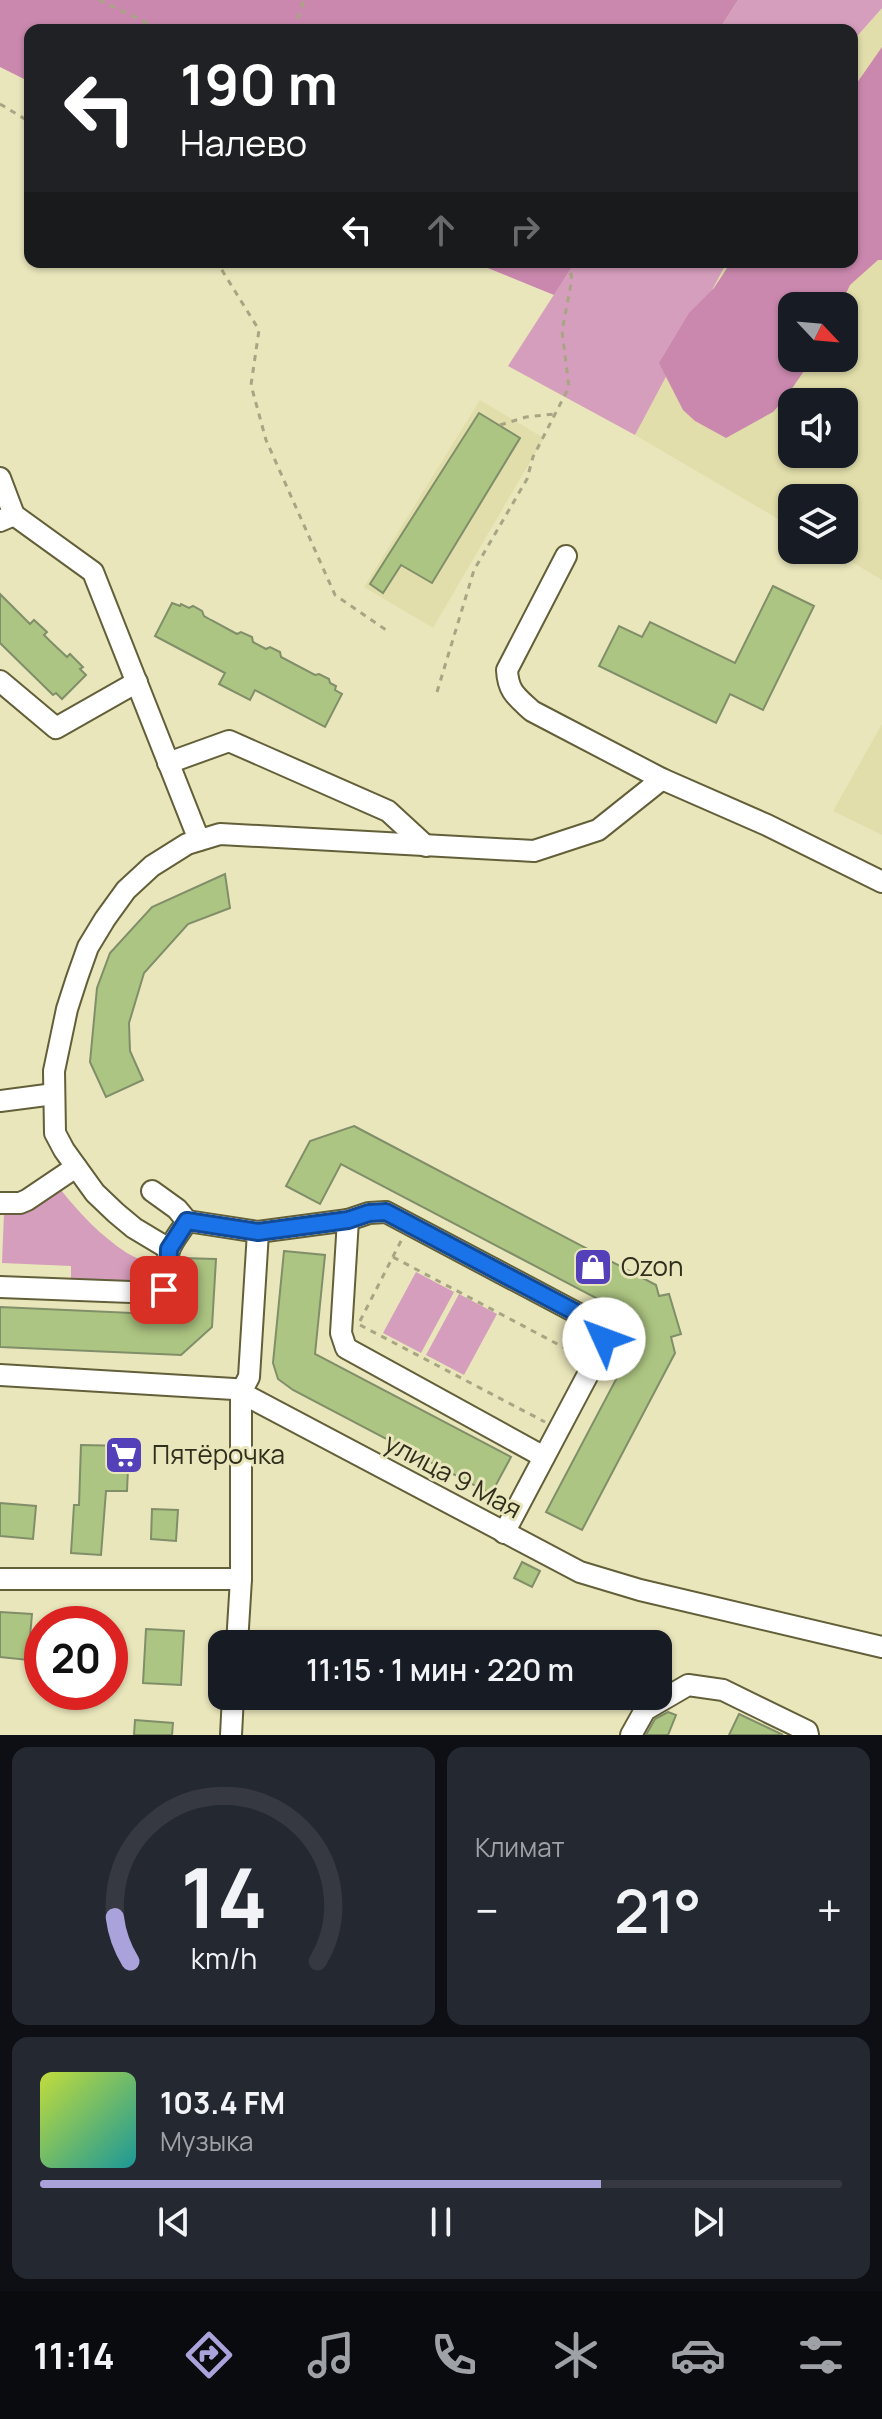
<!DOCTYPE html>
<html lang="ru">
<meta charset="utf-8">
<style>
body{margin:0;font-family:Manrope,sans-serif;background:#242831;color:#f1f3f6;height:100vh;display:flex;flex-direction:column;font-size:30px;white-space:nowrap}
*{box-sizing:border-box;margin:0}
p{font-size:26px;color:#9ea1a6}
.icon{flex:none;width:44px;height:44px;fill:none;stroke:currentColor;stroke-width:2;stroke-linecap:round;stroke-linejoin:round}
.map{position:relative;height:1735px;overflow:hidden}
.sheet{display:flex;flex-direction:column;gap:12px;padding:12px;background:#0d0f14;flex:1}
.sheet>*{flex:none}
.hud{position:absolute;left:24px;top:24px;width:834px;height:244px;border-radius:16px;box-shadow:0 2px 6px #0004;background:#202124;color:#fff;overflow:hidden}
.needle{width:52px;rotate:116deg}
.buttons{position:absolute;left:778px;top:292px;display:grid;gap:16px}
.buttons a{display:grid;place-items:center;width:80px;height:80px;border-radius:16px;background:#171b24;box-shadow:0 2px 6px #0004;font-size:40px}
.speed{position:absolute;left:24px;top:1606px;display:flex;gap:16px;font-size:40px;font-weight:700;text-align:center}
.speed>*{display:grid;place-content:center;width:104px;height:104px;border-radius:50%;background:#171b24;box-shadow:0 2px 6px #0004;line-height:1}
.speed .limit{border:12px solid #d22;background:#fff;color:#111}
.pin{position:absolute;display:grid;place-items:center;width:68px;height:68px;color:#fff;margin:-34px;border-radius:16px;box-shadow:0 4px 12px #0006}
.me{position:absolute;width:88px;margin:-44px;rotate:313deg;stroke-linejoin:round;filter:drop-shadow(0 0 6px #0008)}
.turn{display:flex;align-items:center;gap:28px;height:168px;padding:0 24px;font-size:36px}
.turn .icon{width:104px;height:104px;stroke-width:2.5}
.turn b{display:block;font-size:56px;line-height:68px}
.lanes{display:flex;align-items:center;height:76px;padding:0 24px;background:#0003;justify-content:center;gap:40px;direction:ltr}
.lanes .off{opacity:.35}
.big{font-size:60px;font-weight:600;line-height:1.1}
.sheet .tile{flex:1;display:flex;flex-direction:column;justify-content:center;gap:12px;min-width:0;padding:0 28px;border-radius:16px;background:#242831}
.sheet .dial{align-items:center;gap:0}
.dial svg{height:208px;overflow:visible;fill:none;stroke:#363941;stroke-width:7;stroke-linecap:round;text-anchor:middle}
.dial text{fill:#f1f3f6;stroke:none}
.song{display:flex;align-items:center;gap:24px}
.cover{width:96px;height:96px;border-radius:12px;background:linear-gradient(135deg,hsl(70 70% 55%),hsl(180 70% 35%))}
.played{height:8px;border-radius:4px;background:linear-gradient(90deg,#aaa3db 70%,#363941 70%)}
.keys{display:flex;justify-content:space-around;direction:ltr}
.heat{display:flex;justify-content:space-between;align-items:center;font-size:44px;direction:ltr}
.sheet .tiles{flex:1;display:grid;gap:12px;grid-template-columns:1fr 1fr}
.tile:last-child{grid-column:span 2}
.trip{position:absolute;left:208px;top:1630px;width:464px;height:80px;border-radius:16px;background:#171b24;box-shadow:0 2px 6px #0004;font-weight:600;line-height:80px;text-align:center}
.tabs{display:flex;height:128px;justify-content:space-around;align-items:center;background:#090b0e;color:#9ea1a6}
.tabs .icon{width:56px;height:56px}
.tabs .selected{color:#aaa3db}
.tabs b{font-size:36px;color:#f1f3f6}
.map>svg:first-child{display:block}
</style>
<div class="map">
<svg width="882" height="1735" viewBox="0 0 882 1735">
<rect width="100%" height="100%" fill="#e9e6bb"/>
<g fill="#e1deab" fill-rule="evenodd">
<path d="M882 8V580L832 550H844V498H792V527L635 435 727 262H852V42ZM792 306H844V358H792ZM792 402H844V454H792Z"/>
<path d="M480 400 544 438 433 628 364 587Z"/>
<path d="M882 724V835L833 811Z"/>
</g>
<g fill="#d69ebd">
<path d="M738 0H882V8L852 42V30H719Z"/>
<path d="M575 262H727L635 435 508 366Z"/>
<path d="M61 1190C80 1214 101 1236 127 1253 137 1259 148 1262 157 1268 160 1274 158 1279 152 1283L71 1279V1266L2 1263 4 1213C28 1214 41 1203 61 1190Z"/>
<path d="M416 1272 454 1292 421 1353 383 1333Z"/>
<path d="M459 1294 497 1314 464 1375 426 1355Z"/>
</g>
<g fill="#ca88ae">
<path d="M0 0H738L719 30H30V82L0 67Z"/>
<path d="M882 47V260H878L850 285 840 306H792V358H813L784 400 773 412 726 438 695 421 683 410 659 363 689 313 714 288 731 262H852V90Z"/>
<path d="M473 262H575L554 295Z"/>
</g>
<g fill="#adc582" stroke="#808e69" stroke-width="2">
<path d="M479 413 520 438 432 583 401 565 383 593 370 584Z"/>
<path d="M773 586 814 606 763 710 730 694 716 723 599 666 619 626 642 637 650 622 735 663Z"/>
<path d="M0 594 30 624 34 620 47 632 44 635 50 641 67 657 70 654 83 667 80 669 86 675 62 699 56 693 53 695 0 643Z"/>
<path d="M172 603 180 606 181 604 189 608 193 606 202 611 204 616 211 620 237 634 241 632 252 637 253 642 266 649 270 647 280 652 281 657 315 675 319 674 329 679 330 683 336 686 335 690 342 694 325 727 255 690 250 700 219 684 225 673 155 636Z"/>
<path d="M225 874 230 908 188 924 144 973 129 1023 130 1051 143 1080 106 1097 90 1062 97 988 110 953 152 907Z"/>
<path d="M354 1126 656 1285 659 1296 669 1294 681 1334 671 1337 675 1353 582 1530 546 1512 640 1334 636 1319 341 1164 320 1204 286 1186 310 1141Z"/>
<path d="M284 1251 325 1255 315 1354 511 1457 491 1494 293 1390 278 1379 273 1363Z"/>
<path d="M181 1258 216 1259 212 1327 181 1355 0 1347V1307L176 1315Z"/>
<path d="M81 1445 129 1446 127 1491H106L101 1555 71 1553 74 1505H79Z"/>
<path d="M0 1503 36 1506 33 1539 0 1536Z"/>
<path d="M152 1509 178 1510 176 1541 151 1539Z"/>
<path d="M522 1562 540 1571 532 1587 514 1578Z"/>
<path d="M0 1612 32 1614 28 1660 0 1657Z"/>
<path d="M146 1629 184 1631 181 1685 143 1683Z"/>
<path d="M668 1712 676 1715 668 1735H646L655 1719Z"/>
<path d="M739 1714 783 1735H729Z"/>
<path d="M135 1720 173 1723 172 1735H134Z"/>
</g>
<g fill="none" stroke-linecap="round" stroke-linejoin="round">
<defs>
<g id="minor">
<path d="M0 478 14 515 0 521"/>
<path d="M14 515 93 572 199 840"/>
<path d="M566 556 507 670C508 692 517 697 532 711L662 779 767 825 882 882"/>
<path d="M0 681 56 728 137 682"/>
<path d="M168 763 229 741 388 811 426 846"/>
<path d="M0 1101 54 1094"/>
<path d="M152 1191 177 1209 187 1221"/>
<path d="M0 1203H20L27 1200 76 1167"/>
<path d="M348 1220 369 1213 386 1212 594 1322 603 1333V1346L504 1533"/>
<path d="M169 1249 134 1228 116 1213 95 1193 64 1150 55 1133 54 1071 67 1009 77 978 88 947 105 919 126 890 152 866 187 844 220 834 534 851 598 830 662 779"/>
<path d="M0 1287 157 1293C175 1285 165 1266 169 1251 172 1241 182 1230 187 1221L258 1232"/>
<path d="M0 1375 234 1389 580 1572 640 1590 882 1647"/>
<path d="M0 1579H241"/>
<path d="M237 1644 241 1579V1392L249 1377 258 1232 348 1220 341 1333 346 1348 544 1457"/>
<path d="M231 1735 233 1696"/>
<path d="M631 1735 645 1710 688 1685 723 1690 807 1731 808 1735"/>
</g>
</defs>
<use href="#minor" stroke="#625f39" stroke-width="24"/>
<g stroke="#a8a584" stroke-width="3" stroke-dasharray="6 6" stroke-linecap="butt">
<path d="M99 0 162 30"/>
<path d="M294 30 304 0"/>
<path d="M0 104 30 122"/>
<path d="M213 262 220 267 259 330 251 385 266 440 335 595 389 632"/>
<path d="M500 425 526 417 555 414"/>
<path d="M437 692 474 570 527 479 533 457 569 387 562 331 572 279 568 262"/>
<path d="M393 1257 580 1356"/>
<path d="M360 1321 402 1239"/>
<path d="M360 1325 545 1422"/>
</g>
<use href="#minor" stroke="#fff" stroke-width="20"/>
</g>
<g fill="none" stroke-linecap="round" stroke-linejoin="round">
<defs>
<path id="route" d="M164 1290 168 1283 169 1249 187 1221 258 1232 348 1220 369 1213 386 1212 594 1322 600 1327 604 1339"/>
</defs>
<use href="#route" stroke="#114b97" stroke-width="20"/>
<use href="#route" stroke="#1a73e8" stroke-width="14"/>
</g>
<defs>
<symbol id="shop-square" viewBox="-11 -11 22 22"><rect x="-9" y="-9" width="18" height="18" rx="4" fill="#5441b9" stroke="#e9e6bb"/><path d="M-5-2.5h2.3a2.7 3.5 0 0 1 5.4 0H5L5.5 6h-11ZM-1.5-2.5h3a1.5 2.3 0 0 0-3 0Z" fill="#fff"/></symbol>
<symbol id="supermarket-square" viewBox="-11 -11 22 22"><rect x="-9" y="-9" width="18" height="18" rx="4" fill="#5441b9" stroke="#e9e6bb"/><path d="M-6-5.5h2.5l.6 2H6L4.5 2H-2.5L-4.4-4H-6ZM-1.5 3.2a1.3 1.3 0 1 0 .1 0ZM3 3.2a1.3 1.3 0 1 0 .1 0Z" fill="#fff"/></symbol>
</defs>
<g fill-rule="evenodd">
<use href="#shop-square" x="571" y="1245" width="44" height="44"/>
<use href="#supermarket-square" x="102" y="1433" width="44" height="44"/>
</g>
<g text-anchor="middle" stroke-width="6" stroke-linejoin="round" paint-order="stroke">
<g font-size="26" fill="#302f1e" stroke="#e9e6bb" text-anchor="start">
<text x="621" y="1276">Ozon</text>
<text x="152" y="1464">Пятёрочка</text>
</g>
<g font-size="26" fill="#302f1e" stroke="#e9e6bb">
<text transform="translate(453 1476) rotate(28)" y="9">улица 9 Мая</text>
</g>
</g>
</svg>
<div class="buttons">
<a><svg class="needle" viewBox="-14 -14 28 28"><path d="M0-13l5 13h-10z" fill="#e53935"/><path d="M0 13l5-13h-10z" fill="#9ea1a6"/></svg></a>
<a><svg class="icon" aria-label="sound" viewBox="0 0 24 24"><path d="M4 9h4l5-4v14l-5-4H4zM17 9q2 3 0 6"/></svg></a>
<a><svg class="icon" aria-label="layers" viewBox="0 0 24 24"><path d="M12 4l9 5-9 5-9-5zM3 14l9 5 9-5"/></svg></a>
</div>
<div class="speed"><div class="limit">20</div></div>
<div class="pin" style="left:164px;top:1290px;background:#d93025"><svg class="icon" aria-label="arrive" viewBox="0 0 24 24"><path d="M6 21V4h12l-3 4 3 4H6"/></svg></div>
<svg class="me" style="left:604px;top:1339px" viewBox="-20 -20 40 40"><circle r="19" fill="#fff"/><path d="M0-13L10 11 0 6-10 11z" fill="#1a73e8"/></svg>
<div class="trip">11:15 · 1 мин · 220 m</div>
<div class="hud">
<div class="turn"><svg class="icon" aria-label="left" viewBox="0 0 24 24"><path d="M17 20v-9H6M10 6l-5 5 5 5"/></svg><div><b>190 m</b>Налево</div></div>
<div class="lanes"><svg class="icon" aria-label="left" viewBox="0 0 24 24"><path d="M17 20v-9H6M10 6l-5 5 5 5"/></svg><svg class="icon off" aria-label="ahead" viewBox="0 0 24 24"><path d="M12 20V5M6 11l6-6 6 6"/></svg><svg class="icon off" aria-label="right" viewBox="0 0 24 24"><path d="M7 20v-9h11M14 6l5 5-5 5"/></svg></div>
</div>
</div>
<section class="sheet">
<div class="tiles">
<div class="tile dial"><svg viewBox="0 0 100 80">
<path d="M14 69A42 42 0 1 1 86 69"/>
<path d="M14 69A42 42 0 0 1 8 52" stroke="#aaa3db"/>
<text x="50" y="56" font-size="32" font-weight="700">14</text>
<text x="50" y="72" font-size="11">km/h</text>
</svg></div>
<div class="tile"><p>Климат</p>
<div class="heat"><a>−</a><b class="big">21°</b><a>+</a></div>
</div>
<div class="tile">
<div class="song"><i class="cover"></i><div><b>103.4 FM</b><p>Музыка</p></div></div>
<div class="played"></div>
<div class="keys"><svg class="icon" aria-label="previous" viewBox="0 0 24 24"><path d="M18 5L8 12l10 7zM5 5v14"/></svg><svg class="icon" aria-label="pause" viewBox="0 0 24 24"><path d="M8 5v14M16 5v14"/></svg><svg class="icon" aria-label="next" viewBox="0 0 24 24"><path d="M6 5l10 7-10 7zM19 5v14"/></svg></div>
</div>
</div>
</section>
<nav class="tabs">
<b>11:14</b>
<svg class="icon selected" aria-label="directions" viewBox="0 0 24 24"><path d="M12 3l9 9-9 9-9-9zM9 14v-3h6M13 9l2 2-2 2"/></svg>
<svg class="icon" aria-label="music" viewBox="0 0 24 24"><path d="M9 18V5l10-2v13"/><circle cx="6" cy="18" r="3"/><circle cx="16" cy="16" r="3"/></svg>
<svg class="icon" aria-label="phone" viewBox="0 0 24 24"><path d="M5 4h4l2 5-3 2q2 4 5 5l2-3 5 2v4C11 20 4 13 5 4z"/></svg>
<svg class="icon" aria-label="climate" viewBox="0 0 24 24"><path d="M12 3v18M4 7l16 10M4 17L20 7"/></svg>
<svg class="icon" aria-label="car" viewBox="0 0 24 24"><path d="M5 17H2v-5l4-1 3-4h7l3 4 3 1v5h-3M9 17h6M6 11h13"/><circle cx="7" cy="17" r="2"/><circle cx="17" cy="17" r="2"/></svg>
<svg class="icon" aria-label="filters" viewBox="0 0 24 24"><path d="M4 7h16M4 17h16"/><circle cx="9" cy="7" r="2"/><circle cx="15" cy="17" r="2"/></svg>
</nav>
